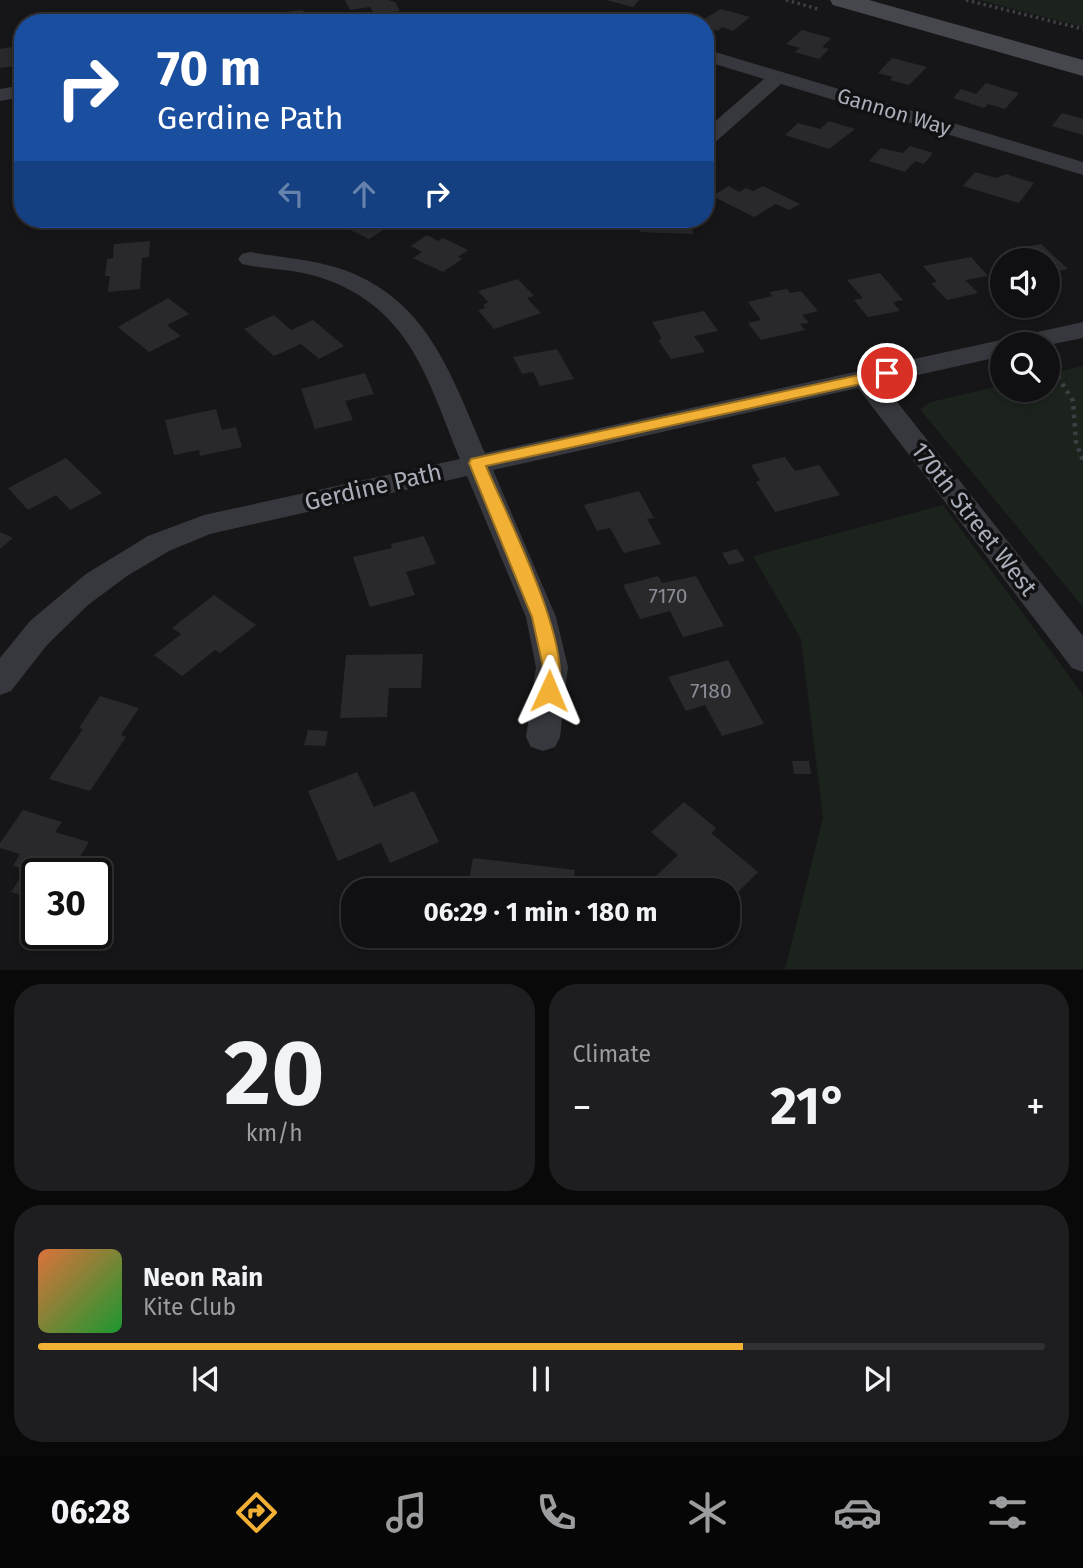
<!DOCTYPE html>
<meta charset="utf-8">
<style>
body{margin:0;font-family:"Fira Sans",sans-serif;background:#1e1e20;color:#f1f3f6;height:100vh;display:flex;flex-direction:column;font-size:26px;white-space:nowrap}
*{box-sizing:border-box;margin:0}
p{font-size:23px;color:#9c9d9f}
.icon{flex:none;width:38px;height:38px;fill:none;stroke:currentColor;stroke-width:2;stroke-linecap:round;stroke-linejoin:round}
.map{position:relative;height:970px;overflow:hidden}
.drawer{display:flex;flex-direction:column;gap:14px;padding:14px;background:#09090a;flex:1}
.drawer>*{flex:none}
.top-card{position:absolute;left:14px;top:14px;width:700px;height:214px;border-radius:28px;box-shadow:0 4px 10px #0003,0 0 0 2px #303032;background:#1a4fa0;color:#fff;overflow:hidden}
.fabs{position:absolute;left:990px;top:248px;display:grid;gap:14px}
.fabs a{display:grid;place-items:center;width:70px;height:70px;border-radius:50%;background:#101012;box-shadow:0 4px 10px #0003,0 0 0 2px #303032;font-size:35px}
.speed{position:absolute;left:21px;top:858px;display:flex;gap:14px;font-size:35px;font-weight:700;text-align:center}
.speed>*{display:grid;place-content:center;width:91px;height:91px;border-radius:50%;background:#101012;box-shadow:0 4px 10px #0003,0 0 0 2px #303032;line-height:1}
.speed .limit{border:4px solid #111;border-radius:10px;background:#fff;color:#111}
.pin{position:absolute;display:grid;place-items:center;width:60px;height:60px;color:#fff;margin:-30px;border:4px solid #fff;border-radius:50%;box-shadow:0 2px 7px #0007}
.me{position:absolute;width:77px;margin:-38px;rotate:1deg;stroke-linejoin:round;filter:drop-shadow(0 0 5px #0008)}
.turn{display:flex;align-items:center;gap:24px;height:147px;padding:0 28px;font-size:32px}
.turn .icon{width:91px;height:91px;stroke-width:2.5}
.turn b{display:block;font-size:49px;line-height:60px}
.lanes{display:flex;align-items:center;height:66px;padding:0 28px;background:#0003;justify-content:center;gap:35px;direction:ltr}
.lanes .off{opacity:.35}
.big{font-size:52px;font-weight:700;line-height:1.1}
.drawer .card{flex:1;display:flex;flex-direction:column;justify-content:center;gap:10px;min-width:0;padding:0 24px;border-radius:28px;background:#1e1e20}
.drawer .dial{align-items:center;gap:0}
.dial b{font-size:91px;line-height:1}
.song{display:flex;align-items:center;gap:21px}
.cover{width:84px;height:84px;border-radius:10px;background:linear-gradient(135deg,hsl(20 70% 55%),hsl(130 70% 35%))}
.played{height:7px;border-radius:4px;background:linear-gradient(90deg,#f2b134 70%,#303032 70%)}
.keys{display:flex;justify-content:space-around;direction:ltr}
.heat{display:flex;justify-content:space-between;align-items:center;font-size:38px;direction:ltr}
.drawer .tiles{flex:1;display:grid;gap:14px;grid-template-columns:1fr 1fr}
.card:last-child{grid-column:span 2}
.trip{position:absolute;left:341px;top:878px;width:399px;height:70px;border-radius:28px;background:#101012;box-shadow:0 4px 10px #0003,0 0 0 2px #303032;font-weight:700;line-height:70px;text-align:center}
.tabs{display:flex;height:112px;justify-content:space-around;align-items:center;background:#060607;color:#9c9d9f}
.tabs .icon{width:49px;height:49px}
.tabs .on{color:#f2b134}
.tabs b{font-size:32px;color:#f1f3f6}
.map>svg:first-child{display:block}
</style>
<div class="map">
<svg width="1083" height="970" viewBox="0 0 1083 970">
<rect width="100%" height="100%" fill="#161618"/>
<g fill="#1c231d">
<path d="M979 0H1083V27Z"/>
<path d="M1083 366V607L920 409 931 402 1003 385V390H1048V374Z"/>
<path d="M943 505 1083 695V969H785L823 818 801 639 753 556Z"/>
</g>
<g fill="#29292c">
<path d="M345 0H388L395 2 400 11 375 15 370 7 350 10Z"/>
<path d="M606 0H639L633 7Z"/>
<path d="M721 9 750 17 733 31 722 27 718 31 705 27V23H697Z"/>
<path d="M303 10 307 20 288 23H257L254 15Z"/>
<path d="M802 30 831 38 822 47 829 49 819 59 795 52 800 48 786 44Z"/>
<path d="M18 46 19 56H23V65L0 68V49Z"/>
<path d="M892 58 927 67 909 85 890 80 893 77 878 73Z"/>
<path d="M986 83 1019 93 1005 109 988 104 984 108 953 98 961 89 976 94Z"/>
<path d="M1062 113 1083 119V135L1052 126Z"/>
<path d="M829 121 855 129 829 149 785 135 798 123 820 129Z"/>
<path d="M910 146 933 153 924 164 915 161 905 172 869 161 881 148 903 153Z"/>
<path d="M975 172 996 178 1006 174 1034 183 1019 203 963 186Z"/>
<path d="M729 186 739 192 746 188 753 191 763 186 800 204 789 210 776 204 754 217 712 196Z"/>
<path d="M157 219H187L171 227Z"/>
<path d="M355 219H401L369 239 348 229 360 221Z"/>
<path d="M640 219H692L693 234 640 232Z"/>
<path d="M427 235 438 241 443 238 468 250 458 257 462 259 443 272 413 258 422 252 411 246Z"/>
<path d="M150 241 149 257 142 258 140 289 108 292 110 276H105L107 259 113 258 114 244Z"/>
<path d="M1041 244 1068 269 1053 272 1059 278 1048 280V261H1018L1007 250Z"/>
<path d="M971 257 988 276 965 280 978 293 947 300 931 283 937 282 923 266Z"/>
<path d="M880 273 903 300 893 302 900 311 868 317 854 300 863 298 847 280Z"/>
<path d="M518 279 534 296 527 298 541 313 494 329 478 310 485 308 483 305 488 302 478 291Z"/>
<path d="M787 289 790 293 801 291 818 311 802 315 809 323 800 324 805 330 761 340 748 323 761 320 748 302 772 296 770 292Z"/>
<path d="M168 298 189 314 167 325 181 336 149 352 118 327Z"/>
<path d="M704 311 718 331 694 336 705 352 671 359 658 340 662 339 652 322Z"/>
<path d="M274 315 291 330 313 320 344 346 319 359 301 344 274 356 244 329Z"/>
<path d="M557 349 574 379 540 386 533 372 522 374 513 357Z"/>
<path d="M365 373 374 394 345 401 353 420 315 429 301 389Z"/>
<path d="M216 409 222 430 236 427 242 447 200 456 199 450 174 455 165 420Z"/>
<path d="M785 457 795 471 819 465 840 495 775 512 756 482 760 480 751 465Z"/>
<path d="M66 458 102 493 70 510 56 495 28 510 8 488Z"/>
<path d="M639 491 654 518 647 519 661 544 624 553 610 528 597 531 584 505Z"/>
<path d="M0 532 13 538 0 549Z"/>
<path d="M424 536 436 564 406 572 415 595 370 607 353 557 392 548 391 544Z"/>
<path d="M737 549 745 561 729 565 722 553Z"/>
<path d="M658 576 662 583 696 576 724 626 683 637 670 611 640 619 623 585Z"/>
<path d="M214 595 256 625 220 653 215 650 182 676 154 655 181 634 172 628Z"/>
<path d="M423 654 421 688H389L387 717 340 718 346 655Z"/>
<path d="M728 660 764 724 722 736 705 705 686 711 668 677Z"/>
<path d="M100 696 139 708 121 735 126 737 90 791 49 779 83 729 79 728Z"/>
<path d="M308 730 328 731 325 746 304 745Z"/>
<path d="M792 761H809L811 774H794Z"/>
<path d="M357 772 374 807 414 791 439 842 390 863 381 843 338 861 308 791Z"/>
<path d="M684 802 716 828 711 833 758 872 734 896 722 886 717 891H662L651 881 678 855 651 832Z"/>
<path d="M23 810 62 822 55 832 89 842 70 873H37V900L11 892 26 869 13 866 20 854 0 848V843Z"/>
<path d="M473 858 575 870 572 891H467Z"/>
</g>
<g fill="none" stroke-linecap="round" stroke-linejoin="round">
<g stroke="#3d3f44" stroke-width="3.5" stroke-dasharray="2.5 3.5" stroke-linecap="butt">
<path d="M786 0 818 9"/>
<path d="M966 0 1083 29"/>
</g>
<path stroke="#3d3f44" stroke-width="4.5" stroke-dasharray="3.5 5" stroke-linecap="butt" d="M1049 362 1073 401 1076 442 1083 461"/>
<g fill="#37383d" fill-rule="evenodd">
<path d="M538 14 581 18 590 23H472L481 18Z"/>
<path d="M705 49 1083 162V175L781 84 712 145 705 147V130L764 79 705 61Z"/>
<path d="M23 85V97L0 101V89Z"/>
<path d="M250 252C278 257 307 259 335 267 427 295 451 375 485 453L1083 322V338L1048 345H1003V356L882 383 1083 636V672L1072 668 858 388 493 470 556 617 568 667 560 737 555 747 543 751 531 747 526 737 536 667 526 617 467 476 210 534 169 551 127 576 88 605 47 645 11 691 0 695V658L30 621 86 574 148 536 204 515 460 459C428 381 411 308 322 278 296 269 268 270 242 264L238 259 242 254Z"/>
</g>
<path fill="#45474d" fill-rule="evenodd" d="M830 0H869L1083 60V76L833 5Z"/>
</g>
<path fill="#f2b134" stroke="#9d7322" stroke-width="2" d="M887 369 893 370 895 373 893 377 486 466C505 512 578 653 556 696L549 698 543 696 540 691 543 667 532 617 469 463 471 459Z"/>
<g text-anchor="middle" stroke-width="7" stroke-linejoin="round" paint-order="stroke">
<g font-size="21" fill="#a8adb8" stroke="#111113">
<text transform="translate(894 112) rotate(17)" y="7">Gannon Way</text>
</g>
<g font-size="21" fill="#888b94">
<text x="668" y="603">7170</text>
<text x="711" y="698">7180</text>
</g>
<g font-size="24" fill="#a8adb8" stroke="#111113">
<text transform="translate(373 487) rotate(-13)" y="8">Gerdine Path</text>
<text transform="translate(974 519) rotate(52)" y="8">170th Street West</text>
</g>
</g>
</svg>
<div class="fabs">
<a><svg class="icon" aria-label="sound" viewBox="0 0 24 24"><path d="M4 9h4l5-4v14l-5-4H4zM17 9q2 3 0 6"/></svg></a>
<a><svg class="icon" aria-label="search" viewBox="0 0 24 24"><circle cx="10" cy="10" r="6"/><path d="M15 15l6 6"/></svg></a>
</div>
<div class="speed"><div class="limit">30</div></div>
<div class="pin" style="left:887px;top:373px;background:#d93025"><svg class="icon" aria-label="arrive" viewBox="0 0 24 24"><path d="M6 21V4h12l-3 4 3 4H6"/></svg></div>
<svg class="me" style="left:549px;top:691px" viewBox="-20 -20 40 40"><path d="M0-17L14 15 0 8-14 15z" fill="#f2b134" stroke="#fff" stroke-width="4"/></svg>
<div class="trip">06:29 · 1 min · 180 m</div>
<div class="top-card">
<div class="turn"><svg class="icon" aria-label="right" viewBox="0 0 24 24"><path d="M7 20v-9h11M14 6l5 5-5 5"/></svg><div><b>70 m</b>Gerdine Path</div></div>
<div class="lanes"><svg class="icon off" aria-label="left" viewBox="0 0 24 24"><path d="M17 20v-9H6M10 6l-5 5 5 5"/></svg><svg class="icon off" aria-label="ahead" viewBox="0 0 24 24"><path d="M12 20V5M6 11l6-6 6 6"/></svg><svg class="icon" aria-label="right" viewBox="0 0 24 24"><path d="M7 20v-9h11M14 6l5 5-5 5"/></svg></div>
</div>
</div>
<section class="drawer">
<div class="tiles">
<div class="card dial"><b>20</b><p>km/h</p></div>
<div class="card"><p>Climate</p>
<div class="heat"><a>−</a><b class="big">21°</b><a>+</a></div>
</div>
<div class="card">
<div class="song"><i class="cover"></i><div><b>Neon Rain</b><p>Kite Club</p></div></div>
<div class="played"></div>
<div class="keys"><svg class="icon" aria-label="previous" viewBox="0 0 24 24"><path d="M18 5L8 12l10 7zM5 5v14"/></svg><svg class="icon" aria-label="pause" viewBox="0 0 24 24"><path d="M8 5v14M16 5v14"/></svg><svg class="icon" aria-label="next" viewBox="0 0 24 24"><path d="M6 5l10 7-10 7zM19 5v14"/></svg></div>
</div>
</div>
</section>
<nav class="tabs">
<b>06:28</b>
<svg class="icon on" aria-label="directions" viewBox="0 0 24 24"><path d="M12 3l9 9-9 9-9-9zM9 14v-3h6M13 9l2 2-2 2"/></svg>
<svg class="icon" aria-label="music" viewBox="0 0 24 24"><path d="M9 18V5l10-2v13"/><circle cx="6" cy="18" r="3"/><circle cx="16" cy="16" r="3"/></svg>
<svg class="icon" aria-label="phone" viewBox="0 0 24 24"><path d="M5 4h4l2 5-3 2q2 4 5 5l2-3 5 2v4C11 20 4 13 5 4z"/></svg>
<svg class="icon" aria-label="climate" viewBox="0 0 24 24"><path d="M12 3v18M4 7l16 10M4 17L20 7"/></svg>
<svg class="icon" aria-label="car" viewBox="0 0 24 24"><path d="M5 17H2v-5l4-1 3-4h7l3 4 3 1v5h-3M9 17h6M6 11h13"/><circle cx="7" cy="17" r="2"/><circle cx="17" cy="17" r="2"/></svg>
<svg class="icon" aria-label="filters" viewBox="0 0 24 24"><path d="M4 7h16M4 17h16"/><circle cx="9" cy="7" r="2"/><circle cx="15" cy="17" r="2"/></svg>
</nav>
